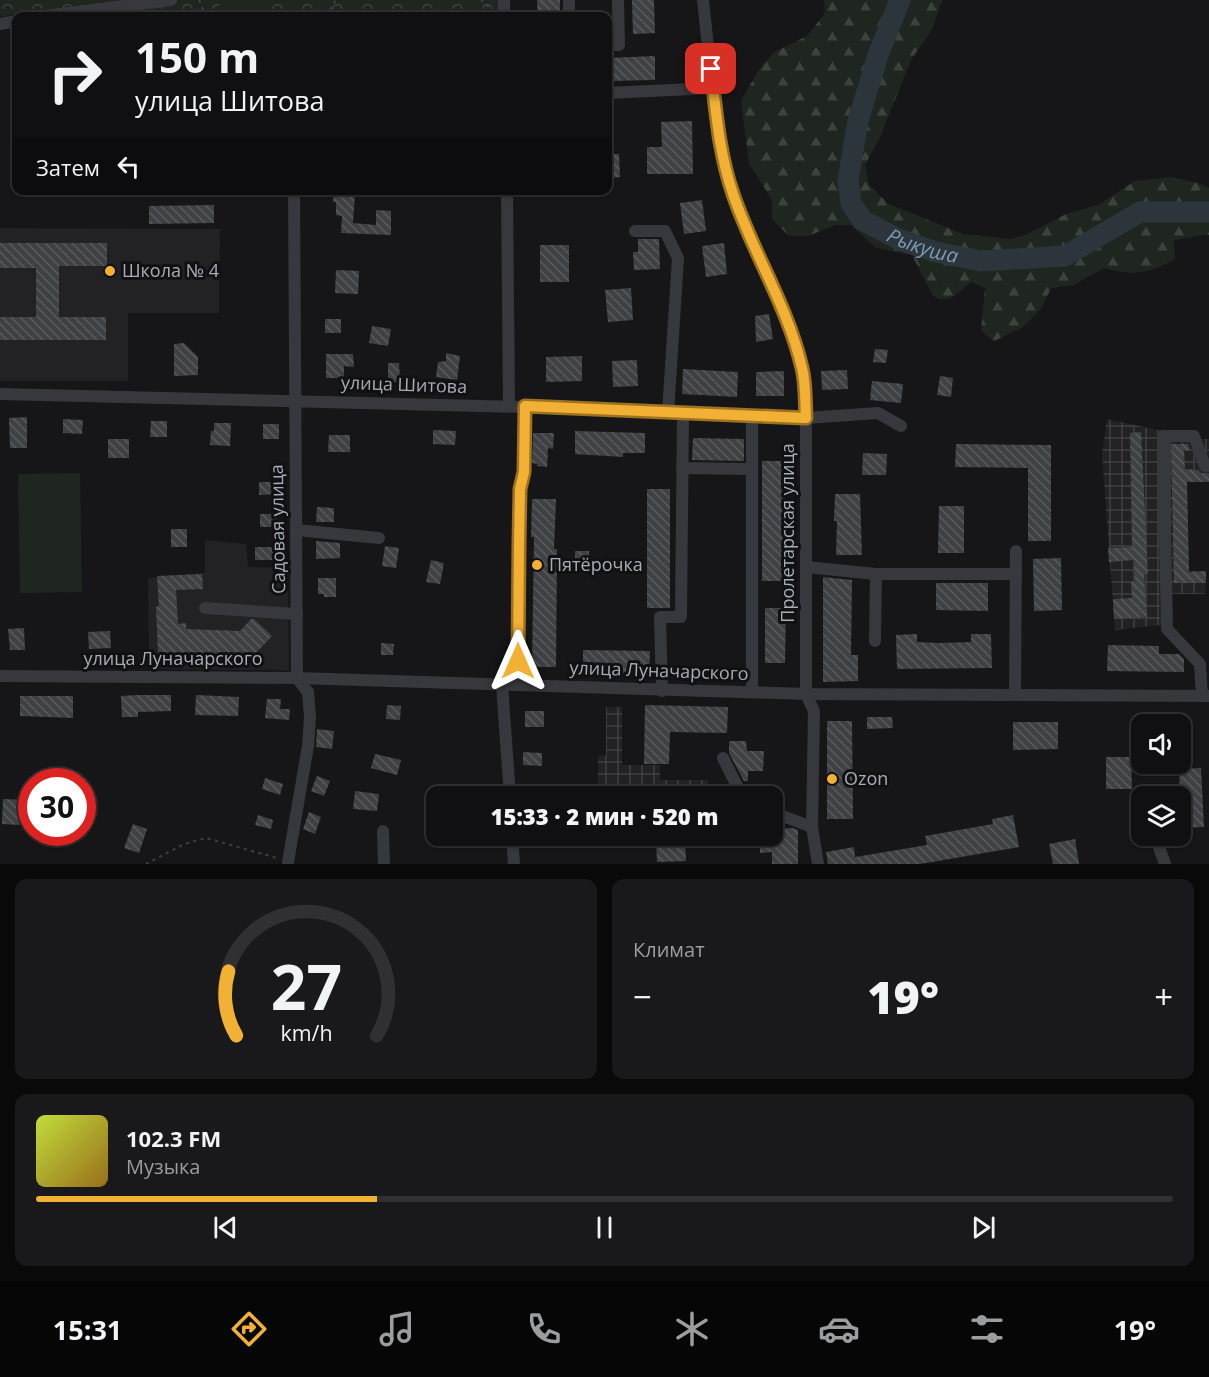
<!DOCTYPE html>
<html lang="ru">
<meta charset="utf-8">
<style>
body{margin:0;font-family:"Open Sans",sans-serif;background:#19191b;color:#f1f3f6;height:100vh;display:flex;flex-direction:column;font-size:22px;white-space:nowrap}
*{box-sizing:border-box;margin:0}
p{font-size:20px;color:#9c9d9f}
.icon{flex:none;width:33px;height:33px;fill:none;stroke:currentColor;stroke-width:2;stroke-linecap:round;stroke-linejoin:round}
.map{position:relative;height:864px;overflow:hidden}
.panel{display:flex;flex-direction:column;gap:15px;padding:15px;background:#09090a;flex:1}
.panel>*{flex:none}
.guide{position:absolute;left:12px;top:12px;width:600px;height:183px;border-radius:12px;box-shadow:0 2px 4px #0004,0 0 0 2px #303032;background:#101012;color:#f1f3f6;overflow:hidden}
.buttons{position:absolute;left:1131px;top:714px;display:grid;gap:12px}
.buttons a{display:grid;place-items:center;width:60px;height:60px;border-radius:12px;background:#101012;box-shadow:0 2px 4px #0004,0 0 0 2px #303032;font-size:30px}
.speed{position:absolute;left:18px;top:768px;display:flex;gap:12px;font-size:30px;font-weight:700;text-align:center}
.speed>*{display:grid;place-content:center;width:78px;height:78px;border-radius:50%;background:#101012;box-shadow:0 2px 4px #0004,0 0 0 2px #303032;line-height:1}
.speed .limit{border:9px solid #d22;background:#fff;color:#111}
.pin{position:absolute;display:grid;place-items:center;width:51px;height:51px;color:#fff;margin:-26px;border-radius:12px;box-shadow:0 3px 9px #0006}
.me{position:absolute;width:66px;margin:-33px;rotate:0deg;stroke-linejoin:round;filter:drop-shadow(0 0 4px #0008)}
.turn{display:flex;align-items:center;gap:21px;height:126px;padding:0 24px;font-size:27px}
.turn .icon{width:78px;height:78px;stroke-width:2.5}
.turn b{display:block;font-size:42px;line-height:51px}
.then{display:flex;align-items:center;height:57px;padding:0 24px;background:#0003;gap:12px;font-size:22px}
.big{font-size:45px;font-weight:800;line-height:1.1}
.panel .tile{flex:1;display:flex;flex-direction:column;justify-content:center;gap:9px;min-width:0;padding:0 21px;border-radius:12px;background:#19191b}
.panel .dial{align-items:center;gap:0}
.dial svg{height:156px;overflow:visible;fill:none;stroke:#303032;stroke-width:7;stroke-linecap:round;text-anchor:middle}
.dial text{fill:#f1f3f6;stroke:none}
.song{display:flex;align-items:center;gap:18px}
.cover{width:72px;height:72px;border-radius:9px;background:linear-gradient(135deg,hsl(70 70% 55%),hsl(40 70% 35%))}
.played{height:6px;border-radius:3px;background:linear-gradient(90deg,#f2b134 30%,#303032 30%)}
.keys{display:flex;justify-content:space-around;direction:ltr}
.heat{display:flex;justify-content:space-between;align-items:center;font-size:33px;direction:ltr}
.panel .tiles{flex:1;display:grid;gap:15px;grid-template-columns:1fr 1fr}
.tile:last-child{grid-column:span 2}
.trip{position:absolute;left:426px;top:786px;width:357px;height:60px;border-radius:12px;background:#101012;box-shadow:0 2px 4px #0004,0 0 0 2px #303032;font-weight:800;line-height:60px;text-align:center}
.tabs{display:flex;height:96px;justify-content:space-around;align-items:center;background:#060607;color:#9c9d9f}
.tabs .icon{width:42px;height:42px}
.tabs .on{color:#f2b134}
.tabs b{font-size:27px;color:#f1f3f6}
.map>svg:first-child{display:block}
</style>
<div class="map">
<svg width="1209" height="864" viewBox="0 0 1209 864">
<defs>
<pattern id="industrial-grid" width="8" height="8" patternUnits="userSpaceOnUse" patternTransform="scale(1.5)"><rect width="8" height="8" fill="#222225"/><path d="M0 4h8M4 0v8" fill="none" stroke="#3f3f43"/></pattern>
<pattern id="forest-firs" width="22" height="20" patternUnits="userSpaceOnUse" patternTransform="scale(1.5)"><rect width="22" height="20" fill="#1e261f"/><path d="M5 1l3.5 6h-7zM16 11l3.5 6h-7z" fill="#3c433d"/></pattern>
<pattern id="park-crowns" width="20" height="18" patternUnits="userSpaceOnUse" patternTransform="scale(1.5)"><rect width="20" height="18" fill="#1e261f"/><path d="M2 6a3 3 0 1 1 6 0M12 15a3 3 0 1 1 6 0" fill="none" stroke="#3c433d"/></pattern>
<pattern id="building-back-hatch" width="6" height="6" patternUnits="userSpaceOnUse" patternTransform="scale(1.5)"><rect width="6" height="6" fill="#404145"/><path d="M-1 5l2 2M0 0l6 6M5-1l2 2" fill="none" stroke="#595a5e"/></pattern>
</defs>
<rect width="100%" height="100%" fill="#161618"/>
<g fill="#222225">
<path d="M0 228 220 229 219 313H128V381H0Z"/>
<path d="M205 540 246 544 248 567 288 568 289 670 149 669 148 578 205 573Z"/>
</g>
<g fill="url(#industrial-grid)">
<path d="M1107 419 1200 439H1209V482H1187L1189 571H1206L1205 594H1160L1161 625 1115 630 1102 454Z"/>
<path d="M606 707H622V765H660V780H708V796H654L653 785H598V756L606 755Z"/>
</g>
<path fill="url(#forest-firs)" d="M824 0H943L940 5 933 28 911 60 880 137 865 165 869 184 887 203 963 234 1010 239 1025 235 1066 214 1098 205 1135 181 1170 177 1198 183 1209 188V235H1204L1174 240 1175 259C1148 274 1134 276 1104 268L1073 285 1051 288 1041 309 1023 327 994 341 981 331 985 288 971 282 953 297 941 300 933 296 912 255 876 248 851 225H836L808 236H789L772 219V200L749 163 741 101 758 71 774 52 807 36 825 13Z"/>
<path fill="url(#park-crowns)" d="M0 0H498V16H38L37 10 0 17Z"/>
<g fill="#1e261f">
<path d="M220 0H269L268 16 219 14Z"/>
<path d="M80 473 82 592 20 593 18 474Z"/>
</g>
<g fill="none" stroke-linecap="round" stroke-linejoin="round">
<path stroke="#2c353c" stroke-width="21" id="s1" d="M900 0 878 55 858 121 848 180 851 203 862 220 898 239 936 252 981 261 1065 256 1140 212H1209"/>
</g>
<g fill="url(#building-back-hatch)">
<path d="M537 0H560V16H538Z"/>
<path d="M632 0H654L655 33 633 34Z"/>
<path d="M655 56V80L608 81V58Z"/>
<path d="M692 121 693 174H647V147H662L661 122Z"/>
<path d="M608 154H619L620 177 608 178Z"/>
<path d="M334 191 355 192 353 223 376 225V210L391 211V235L341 233 342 216 336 215V202H333Z"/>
<path d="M702 200 706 231 684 234 680 203Z"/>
<path d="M214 205V223L149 224V206Z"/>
<path d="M638 239H659L660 269 634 270 633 252H638Z"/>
<path d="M0 243H107V266H59V317H106V340H0V317H36V268H0Z"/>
<path d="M724 243 727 274 706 277 702 246Z"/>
<rect x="540" y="245" width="29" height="37"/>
<path d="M336 270 359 271 358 294 335 293Z"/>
<path d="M631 288 633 320 608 322 605 290Z"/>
<path d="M769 314 773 339 756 342 755 316Z"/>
<rect x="325" y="319" width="16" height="14"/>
<path d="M372 326 391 329 388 346 369 343Z"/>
<path d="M184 343 198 357V375L174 376V344Z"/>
<path d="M875 349 888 350 886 363 873 362Z"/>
<path d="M446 353 460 356 457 380 436 377 438 362 446 361Z"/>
<path d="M326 354H353L354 367 344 366V378H326Z"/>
<path d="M582 356V381L546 382V357Z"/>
<path d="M637 360 638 386 613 387 612 361Z"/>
<path d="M388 363H399L400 382 388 383Z"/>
<path d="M683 369 738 372 737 397 682 394Z"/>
<path d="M847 370 848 389 822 390 821 371Z"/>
<path d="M784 371V396H756V372Z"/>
<path d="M940 376 953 378 951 397 937 395Z"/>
<path d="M872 381 903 384 901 403 870 400Z"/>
<path d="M27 417V448H10L9 418Z"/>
<path d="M63 419 83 420 82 434 63 433Z"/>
<path d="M151 421H167V437H150Z"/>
<path d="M214 423H231L230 446 210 445 211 431H214Z"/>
<rect x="263" y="424" width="16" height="15"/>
<path d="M433 430 456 431 455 445 433 444Z"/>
<path d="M575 431 645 433V453H623V457L575 454Z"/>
<path d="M1141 432 1148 574 1144 575 1147 617 1114 619 1113 599 1132 598 1131 582H1135L1134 560 1109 562 1108 548 1132 547 1130 433Z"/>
<path d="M533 433H554L553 449 548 448 547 467 537 466 538 464 532 463Z"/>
<path d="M329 435H350V452H328Z"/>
<path d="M693 438 744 439V461L692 460Z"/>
<rect x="108" y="439" width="21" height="19"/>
<path d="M956 444 1051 445V541H1028V468L955 467Z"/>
<path d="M1171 444H1188L1190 450H1184L1185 469 1198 470 1201 473 1209 474V482H1187L1189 572 1206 571V583H1174Z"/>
<path d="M863 453 887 454 886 475H862Z"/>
<rect x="762" y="461" width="23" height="120"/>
<path d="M259 482H277V494L259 495Z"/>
<rect x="647" y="489" width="23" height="119"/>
<path d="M835 494H860L862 555H836L837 521H834Z"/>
<path d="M532 499H556L554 549H557L556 667H532L534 537H531Z"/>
<path d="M939 506H964V553H938Z"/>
<path d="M317 507 334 508V522H316Z"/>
<path d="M260 514H277L276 527H260Z"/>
<rect x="171" y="529" width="16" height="18"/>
<path d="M316 541 340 543V558L316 559Z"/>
<path d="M385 546 399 548 396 568 382 566Z"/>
<path d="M255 547H275L274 560H255Z"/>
<rect x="575" y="551" width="14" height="11"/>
<path d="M1061 558 1062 610 1034 611 1033 559Z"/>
<path d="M431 560 444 563 440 584 426 582Z"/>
<path d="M202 574 203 589 176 590 178 624 186 623V629L240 631 251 619H254L272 636 255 654 158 653 156 607 159 606 157 576Z"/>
<path d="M823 577 852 580 851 655H858V681L823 682Z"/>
<path d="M318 578H336V597H324V594H318Z"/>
<path d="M936 583H988V611L936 610Z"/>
<path d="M765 608H786L785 663H765Z"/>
<path d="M24 628 25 650H10L8 629Z"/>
<path d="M110 631 111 648 89 649 88 632Z"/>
<path d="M917 634V642L939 643 971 642V634H991L992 668 897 669 896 635Z"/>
<path d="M381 643 394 644 393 655H381Z"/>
<path d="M1108 645 1159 646V654H1179L1184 659V672L1107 671Z"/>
<path d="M583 650 650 651 649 674 583 673Z"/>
<path d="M137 695H171V711L138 712V717H122L121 696Z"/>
<path d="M196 695 239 697 238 716 195 715Z"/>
<path d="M20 696H73V718L20 716Z"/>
<path d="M267 699H281L280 709H290L289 720 265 718Z"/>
<path d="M387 705 401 706 400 720 386 719Z"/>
<path d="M645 705 728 707 727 733 670 732 669 764H644Z"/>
<rect x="525" y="711" width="19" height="16"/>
<path d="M867 717H892L893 728 867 729Z"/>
<path d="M827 721H852L853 819H827Z"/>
<path d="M1013 722H1058V749L1013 750Z"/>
<path d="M317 729 334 731 332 749 316 747Z"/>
<path d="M729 741H746L747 751H764L763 771H748V781H744L729 753Z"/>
<path d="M523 752 542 753V766L523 765Z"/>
<path d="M375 754 401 760 397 775 371 768Z"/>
<path d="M1106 757H1131L1132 789H1106Z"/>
<path d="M1201 768 1204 827 1181 828 1179 769Z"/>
<path d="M317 776 330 781 324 796 311 791Z"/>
<path d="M265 778 283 784 280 795 262 789Z"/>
<path d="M355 791 379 794 377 811 353 809Z"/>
<path d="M3 799 27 800 26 815H21L20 825 2 824Z"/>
<path d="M309 812 321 817 315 834 303 829Z"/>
<path d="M258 815 273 820 271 829 255 825Z"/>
<path d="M1013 815 1019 847 920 864H828L826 852 854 847 855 857 927 845 925 836 993 824 992 819Z"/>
<path d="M133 824 147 829 139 853 124 848Z"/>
<path d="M792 828 798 830V864H772V852L760 853V836H772V829Z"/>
<path d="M685 839 686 861 657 862 656 840Z"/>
<path d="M1075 839 1079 864H1053L1049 844Z"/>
</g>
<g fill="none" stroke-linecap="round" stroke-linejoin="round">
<g stroke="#3d3f44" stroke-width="2" stroke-dasharray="3 4.5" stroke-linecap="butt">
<path d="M199 0 206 16"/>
<path d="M481 0 492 10"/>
<path d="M326 16 336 0"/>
<path d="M146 864 184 844 206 838 277 858"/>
</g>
<g stroke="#37383d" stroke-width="12">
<path d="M504 0V16"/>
<path d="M703 0 718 140 725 166 733 194 751 241 787 319 802 369 806 418V694L814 711 812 827 818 864"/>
<path d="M45 16 171 0"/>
<path d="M569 16V0"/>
<path d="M0 24 16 21"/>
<path d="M608 45H619L618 0"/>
<path d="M608 93 714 88"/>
<path d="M507 190 509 406"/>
<path d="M635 231H665L678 258 668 413"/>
<path d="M0 394 525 407 752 416 806 418 878 413 901 426"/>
<path d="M682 468 751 469"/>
<path d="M296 530 379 538"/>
<path d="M806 567 876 574"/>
<path d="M205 608 297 614"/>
<path d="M875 641 876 574H1016"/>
<path d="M0 676 297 678 806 694 1209 696"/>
<path d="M502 685 510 796"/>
<path d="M518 685 519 544 520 489 524 472 525 407"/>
<path d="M662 691 660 617H681L683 414"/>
<path d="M752 692V416"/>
<path d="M1015 695 1016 551"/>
<path d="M1202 696 1200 664 1167 629 1163 436H1194L1205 466H1209"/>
<path d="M723 758 740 792 747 796"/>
<path d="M772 812 812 827"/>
<path d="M383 831 384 864"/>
<path d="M512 836 514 864"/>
<path d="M1155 836 1165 864"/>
<path d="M288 862 308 746 310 717 308 692 297 678 294 190"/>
</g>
</g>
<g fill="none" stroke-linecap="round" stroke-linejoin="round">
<defs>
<path id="route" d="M518 661 519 544 520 489 524 472 525 406 806 418C805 401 806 384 802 368 788 307 753 253 733 194 719 153 716 112 711 69"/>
</defs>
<use href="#route" stroke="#9d7322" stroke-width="15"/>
<use href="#route" stroke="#f2b134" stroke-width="10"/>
</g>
<g fill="#f2b134" stroke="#111113" stroke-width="2">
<circle cx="110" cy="271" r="6"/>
<circle cx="537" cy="565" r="6"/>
<circle cx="832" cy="779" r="6"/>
</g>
<g text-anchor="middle" stroke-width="6" stroke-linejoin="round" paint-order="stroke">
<g font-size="18" fill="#a8adb8" stroke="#111113" text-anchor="start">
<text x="122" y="277">Школа № 4</text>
<text x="549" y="571">Пятёрочка</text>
<text x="844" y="785">Ozon</text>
</g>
<g font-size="18" fill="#a8adb8" stroke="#111113">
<text transform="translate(404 385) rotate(2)" y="6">улица Шитова</text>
<text transform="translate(278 529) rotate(-91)" y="6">Садовая улица</text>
<text transform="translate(788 533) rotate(-90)" y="6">Пролетарская улица</text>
<text x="173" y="665">улица Луначарского</text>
<text transform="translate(659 671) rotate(2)" y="6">улица Луначарского</text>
</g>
<g font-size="20" font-style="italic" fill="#7f9bb3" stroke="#111113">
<text dy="7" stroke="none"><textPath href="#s1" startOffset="298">Рыкуша</textPath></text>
</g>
</g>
</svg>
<div class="buttons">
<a><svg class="icon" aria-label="sound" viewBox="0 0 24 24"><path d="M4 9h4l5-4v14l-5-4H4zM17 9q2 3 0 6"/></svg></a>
<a><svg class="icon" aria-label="layers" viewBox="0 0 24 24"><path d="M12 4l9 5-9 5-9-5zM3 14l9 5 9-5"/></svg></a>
</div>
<div class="speed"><div class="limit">30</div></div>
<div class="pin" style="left:711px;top:69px;background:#d93025"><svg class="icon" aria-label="arrive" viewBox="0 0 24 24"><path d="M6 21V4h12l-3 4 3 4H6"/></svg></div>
<svg class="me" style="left:518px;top:661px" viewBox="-20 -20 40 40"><path d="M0-17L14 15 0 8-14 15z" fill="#f2b134" stroke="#fff" stroke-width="4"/></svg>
<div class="trip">15:33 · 2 мин · 520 m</div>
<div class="guide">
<div class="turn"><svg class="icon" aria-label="right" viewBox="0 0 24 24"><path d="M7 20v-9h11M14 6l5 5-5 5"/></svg><div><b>150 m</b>улица Шитова</div></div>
<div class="then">Затем<svg class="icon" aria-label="left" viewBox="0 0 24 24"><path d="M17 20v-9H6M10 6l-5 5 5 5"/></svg></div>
</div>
</div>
<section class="panel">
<div class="tiles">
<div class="tile dial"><svg viewBox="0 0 100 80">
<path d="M14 69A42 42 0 1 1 86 69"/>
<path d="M14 69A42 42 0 0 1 10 36" stroke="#f2b134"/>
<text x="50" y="56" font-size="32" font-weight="700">27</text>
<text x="50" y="72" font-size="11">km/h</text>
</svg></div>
<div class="tile"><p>Климат</p>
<div class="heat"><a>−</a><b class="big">19°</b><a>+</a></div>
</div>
<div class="tile">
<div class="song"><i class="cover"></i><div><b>102.3 FM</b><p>Музыка</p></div></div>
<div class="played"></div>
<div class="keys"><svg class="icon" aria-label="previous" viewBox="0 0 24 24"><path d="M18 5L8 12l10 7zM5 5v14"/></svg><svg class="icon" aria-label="pause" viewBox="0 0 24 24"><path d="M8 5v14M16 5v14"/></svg><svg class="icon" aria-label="next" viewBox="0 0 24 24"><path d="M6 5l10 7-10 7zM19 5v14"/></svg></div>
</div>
</div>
</section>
<nav class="tabs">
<b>15:31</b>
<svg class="icon on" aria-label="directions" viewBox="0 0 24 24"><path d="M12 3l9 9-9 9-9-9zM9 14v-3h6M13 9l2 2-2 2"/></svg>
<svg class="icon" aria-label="music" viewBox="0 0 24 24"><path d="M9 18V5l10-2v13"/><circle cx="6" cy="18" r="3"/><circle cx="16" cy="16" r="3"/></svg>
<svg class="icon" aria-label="phone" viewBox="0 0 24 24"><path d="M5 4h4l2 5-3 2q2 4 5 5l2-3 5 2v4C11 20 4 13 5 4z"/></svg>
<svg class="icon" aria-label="climate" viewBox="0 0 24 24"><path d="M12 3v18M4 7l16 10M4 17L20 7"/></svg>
<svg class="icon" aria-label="car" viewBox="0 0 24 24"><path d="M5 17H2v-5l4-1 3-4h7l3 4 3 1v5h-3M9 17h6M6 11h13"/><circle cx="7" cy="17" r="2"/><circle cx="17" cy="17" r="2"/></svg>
<svg class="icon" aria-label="filters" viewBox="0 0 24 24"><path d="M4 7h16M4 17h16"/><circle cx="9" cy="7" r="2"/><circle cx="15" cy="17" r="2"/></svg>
<b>19°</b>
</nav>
